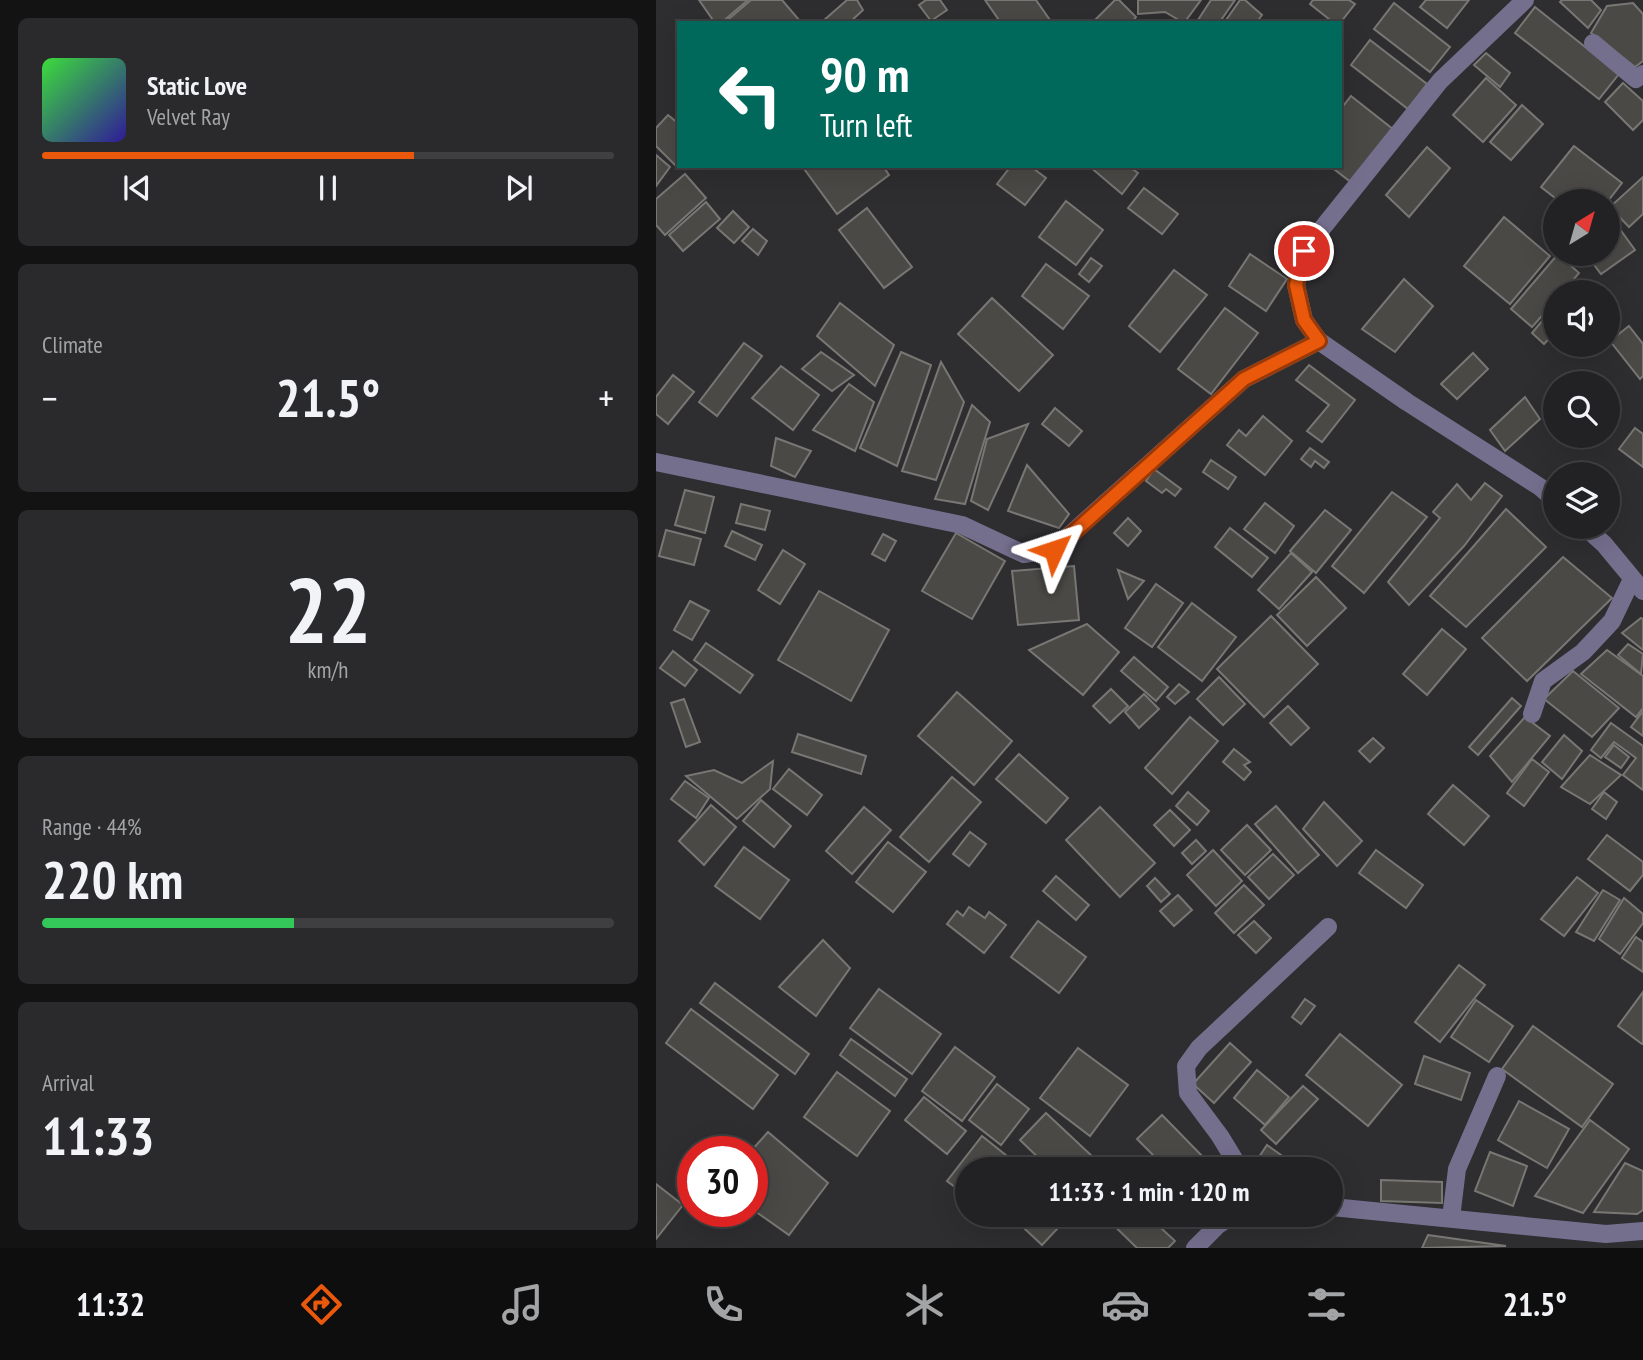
<!DOCTYPE html>
<meta charset="utf-8">
<style>
body{margin:0;font-family:"PT Sans Narrow",sans-serif;background:#2a2a2c;color:#f1f3f6;height:100vh;display:flex;flex-direction:column;font-size:26px;white-space:nowrap}
*{box-sizing:border-box;margin:0}
p{font-size:23px;color:#a2a4a6}
.icon{flex:none;width:38px;height:38px;fill:none;stroke:currentColor;stroke-width:2;stroke-linecap:round;stroke-linejoin:round}
.map{position:relative;flex:1;overflow:hidden}
.details{display:flex;flex-direction:column;gap:18px;padding:18px;background:#131314;width:656px}
.details>*{flex:none}
.top-card{position:absolute;left:21px;top:21px;width:665px;height:147px;border-radius:0px;box-shadow:0 7px 28px #0002,0 0 0 2px #3f3f41;background:#00695c;color:#fff;overflow:hidden}
.needle{width:46px;rotate:37deg}
.fabs{position:absolute;left:887px;top:189px;display:grid;gap:14px}
.fabs a{display:grid;place-items:center;width:77px;height:77px;border-radius:50%;background:#222224;box-shadow:0 7px 28px #0002,0 0 0 2px #3f3f41;font-size:35px}
.speed{position:absolute;left:21px;top:1136px;display:flex;gap:14px;font-size:35px;font-weight:700;text-align:center}
.speed>*{display:grid;place-content:center;width:91px;height:91px;border-radius:50%;background:#222224;box-shadow:0 7px 28px #0002,0 0 0 2px #3f3f41;line-height:1}
.speed .limit{border:10px solid #d22;background:#fff;color:#111}
.pin{position:absolute;display:grid;place-items:center;width:60px;height:60px;color:#fff;margin:-30px;border:4px solid #fff;border-radius:50%;box-shadow:0 2px 7px #0007}
.me{position:absolute;width:77px;margin:-38px;rotate:48deg;stroke-linejoin:round;filter:drop-shadow(0 0 5px #0008)}
.turn{display:flex;align-items:center;gap:24px;height:147px;padding:0 28px;font-size:32px}
.turn .icon{width:91px;height:91px;stroke-width:2.5}
.turn b{display:block;font-size:49px;line-height:60px}
.big{font-size:52px;font-weight:700;line-height:1.1}
.details .widget{flex:1;display:flex;flex-direction:column;justify-content:center;gap:10px;min-width:0;padding:0 24px;border-radius:10px;background:#2a2a2c}
.details .dial{align-items:center;gap:0}
.dial b{font-size:91px;line-height:1}
.song{display:flex;align-items:center;gap:21px}
.cover{width:84px;height:84px;border-radius:10px;background:linear-gradient(135deg,hsl(120 70% 55%),hsl(250 70% 35%))}
.played{height:7px;border-radius:4px;background:linear-gradient(90deg,#ea580c 65%,#3f3f41 65%)}
.keys{display:flex;justify-content:space-around;direction:ltr}
.heat{display:flex;justify-content:space-between;align-items:center;font-size:38px;direction:ltr}
.charge{height:10px;border-radius:5px;background:linear-gradient(90deg,#34c759 44%,#3f3f41 0)}
.trip{position:absolute;left:299px;top:1157px;width:388px;height:70px;border-radius:35px;background:#222224;box-shadow:0 7px 28px #0002,0 0 0 2px #3f3f41;font-weight:700;line-height:70px;text-align:center}
.tabs{display:flex;height:112px;justify-content:space-around;align-items:center;background:#0e0e0e;color:#a2a4a6}
.tabs .icon{width:49px;height:49px}
.tabs .active{color:#ea580c}
.tabs b{font-size:32px;color:#f1f3f6}
main{display:flex;flex:1;min-height:0}
.map>svg:first-child{display:block}
</style>
<main>
<section class="details">
<div class="widget">
<div class="song"><i class="cover"></i><div><b>Static Love</b><p>Velvet Ray</p></div></div>
<div class="played"></div>
<div class="keys"><svg class="icon" aria-label="previous" viewBox="0 0 24 24"><path d="M18 5L8 12l10 7zM5 5v14"/></svg><svg class="icon" aria-label="pause" viewBox="0 0 24 24"><path d="M8 5v14M16 5v14"/></svg><svg class="icon" aria-label="next" viewBox="0 0 24 24"><path d="M6 5l10 7-10 7zM19 5v14"/></svg></div>
</div>
<div class="widget"><p>Climate</p>
<div class="heat"><a>−</a><b class="big">21.5°</b><a>+</a></div>
</div>
<div class="widget dial"><b>22</b><p>km/h</p></div>
<div class="widget"><p>Range · 44%</p><b class="big">220 km</b><div class="charge"></div></div>
<div class="widget"><p>Arrival</p><b class="big">11:33</b></div>
</section>
<div class="map">
<svg width="987" height="1248" viewBox="0 0 987 1248">
<rect width="100%" height="100%" fill="#2e2d30"/>
<g fill="#4a4945" stroke="#797774" stroke-width="2">
<path d="M43 0H92L65 23H59Z"/>
<path d="M95 0H126L144 21 68 23Z"/>
<path d="M191 0H201L207 10 193 23H168L167 21Z"/>
<path d="M270 0H284L291 10 275 21 263 5Z"/>
<path d="M329 0H380L396 23H345Z"/>
<path d="M459 0H463L480 17 475 23H436Z"/>
<path d="M482 0H545L528 23 509 12 482 14Z"/>
<path d="M555 0H579L563 23H540Z"/>
<path d="M584 0H589L606 15 600 23H568Z"/>
<path d="M657 0H693L699 4 684 23H678L654 4Z"/>
<path d="M770 0H813L791 28 764 7Z"/>
<path d="M906 0H935L945 10 932 28 904 2Z"/>
<path d="M738 3 794 47 774 72 718 29Z"/>
<path d="M977 3 987 14V61L979 67 935 33 951 6Z"/>
<path d="M879 7 963 74 943 99 859 33Z"/>
<path d="M714 40 771 84 752 109 695 65Z"/>
<path d="M830 53 854 73 844 87 818 65Z"/>
<path d="M830 78 860 105 827 142 797 115Z"/>
<path d="M967 83 987 101V120L977 130 949 102Z"/>
<path d="M695 96 738 130 696 183 674 166H684V110Z"/>
<path d="M866 105 887 124 855 160 834 142Z"/>
<path d="M12 115 23 124 21 167 0 146V128Z"/>
<path d="M918 146 966 183 952 201H903L885 187Z"/>
<path d="M771 147 794 168 753 217 730 195Z"/>
<path d="M0 155 14 167 0 186Z"/>
<path d="M146 166H227L233 175 181 214Z"/>
<path d="M355 166H374L390 178 369 205 341 184Z"/>
<path d="M433 166H472L482 173 466 194Z"/>
<path d="M29 174 50 198 9 235 0 225V199Z"/>
<path d="M987 177V214L973 227 954 207Z"/>
<path d="M488 188 522 214 506 234 472 208Z"/>
<path d="M410 201 447 230 420 265 383 237Z"/>
<path d="M50 202 64 219 27 251 13 235Z"/>
<path d="M211 208 256 267 228 288 183 230Z"/>
<path d="M77 211 93 227 78 243 61 228Z"/>
<path d="M848 217 894 256 854 304 808 266Z"/>
<path d="M958 221 979 250 945 274 930 254H952V225Z"/>
<path d="M97 229 111 241 102 255 86 241Z"/>
<path d="M594 254 631 279 610 311 573 286Z"/>
<path d="M902 254 923 273 907 292H900V300L876 327 855 309Z"/>
<path d="M435 258 446 266 433 282 423 274Z"/>
<path d="M390 264 433 296 407 329 366 296Z"/>
<path d="M518 270 551 295 504 352 473 326Z"/>
<path d="M748 279 777 306 739 352 706 329Z"/>
<path d="M336 298 397 355 363 391 302 334Z"/>
<path d="M184 303 238 345 219 386 161 336Z"/>
<path d="M569 308 602 333 555 394 522 369Z"/>
<path d="M897 308 900 310V331L888 344 876 333Z"/>
<path d="M973 326 987 344V376L984 379 954 341Z"/>
<path d="M88 343 106 356 61 416 43 402Z"/>
<path d="M165 352 198 375 176 391 146 369Z"/>
<path d="M245 352 275 365 241 466 204 448Z"/>
<path d="M817 353 832 369 801 399 785 384Z"/>
<path d="M285 362 308 402 280 480 246 471Z"/>
<path d="M653 365 699 400 666 442 651 431 673 405 640 380Z"/>
<path d="M125 366 163 395 137 430 96 398Z"/>
<path d="M17 375 38 392 12 424 0 414V397Z"/>
<path d="M193 384 218 402 199 451 157 430Z"/>
<path d="M869 397 884 419 849 451 834 430Z"/>
<path d="M316 405 334 422 309 504 279 499Z"/>
<path d="M399 408 426 431 413 446 386 424Z"/>
<path d="M607 416 636 441 609 475 571 445 583 430 590 436Z"/>
<path d="M372 424 332 510 315 501 331 439Z"/>
<path d="M979 428 987 434V467L963 449Z"/>
<path d="M120 438 155 451 139 477 115 466Z"/>
<path d="M654 448 673 462 668 468 659 461 655 467 645 459Z"/>
<path d="M555 460 580 477 572 489 547 472Z"/>
<path d="M371 465 413 514 403 528 352 511Z"/>
<path d="M498 469 525 489 519 496 510 489 506 493 490 481Z"/>
<path d="M829 483 846 496 808 546 753 605 732 582 784 518 777 512 801 484 815 500Z"/>
<path d="M29 490 58 497 49 533 19 525Z"/>
<path d="M736 492 771 517 708 593 676 566Z"/>
<path d="M609 503 638 526 619 553 588 529Z"/>
<path d="M85 504 114 511 109 530 80 523Z"/>
<path d="M850 509 890 547 810 627 774 596Z"/>
<path d="M669 510 695 530 660 573 634 551Z"/>
<path d="M472 518 485 531 472 546 458 533Z"/>
<path d="M574 528 612 558 596 577 559 547Z"/>
<path d="M10 530 45 539 38 565 3 556Z"/>
<path d="M76 531 106 545 99 560 69 546Z"/>
<path d="M300 533 349 561 316 619 266 591Z"/>
<path d="M227 534 240 541 229 561 216 554Z"/>
<path d="M127 550 149 564 124 604 102 590Z"/>
<path d="M635 553 656 572 623 609 602 590Z"/>
<path d="M907 557 956 598 871 681 826 638Z"/>
<path d="M418 566 423 620 362 625 356 571Z"/>
<path d="M462 570 488 581 472 599Z"/>
<path d="M660 577 690 608 651 646 621 615Z"/>
<path d="M500 584 527 603 496 647 469 628Z"/>
<path d="M163 591 233 630 195 701 122 660Z"/>
<path d="M34 601 53 611 36 640 18 630Z"/>
<path d="M536 603 580 637 546 681 502 647Z"/>
<path d="M615 616 662 664 608 717 561 669Z"/>
<path d="M985 618 987 619V650L966 633Z"/>
<path d="M431 624 463 652 427 695 373 650Z"/>
<path d="M786 629 810 649 771 695 747 674Z"/>
<path d="M50 643 97 675 84 693 38 660Z"/>
<path d="M972 644 987 654 985 674 962 655Z"/>
<path d="M951 650 987 676V708L980 717 925 674Z"/>
<path d="M17 651 41 670 29 686 4 668Z"/>
<path d="M478 657 512 687 500 701 465 671Z"/>
<path d="M917 671 963 708 936 737 888 699Z"/>
<path d="M563 677 589 704 567 725 541 699Z"/>
<path d="M523 684 533 692 519 704 511 697Z"/>
<path d="M455 689 472 706 454 723 437 706Z"/>
<path d="M301 692 356 741 318 785 262 736Z"/>
<path d="M488 694 503 709 483 728 469 712Z"/>
<path d="M856 698 865 706 822 755 813 747Z"/>
<path d="M28 699 44 742 30 747 15 703Z"/>
<path d="M632 706 653 728 635 745 614 723Z"/>
<path d="M987 711V736L975 727Z"/>
<path d="M534 717 562 741 516 794 489 768Z"/>
<path d="M869 717 894 736 856 782 834 756Z"/>
<path d="M955 723 987 746V790L967 775 980 758 958 742 945 758 935 750Z"/>
<path d="M142 734 210 756 205 774 136 752Z"/>
<path d="M908 735 926 751 906 779 886 762Z"/>
<path d="M717 738 728 748 714 762 703 751Z"/>
<path d="M958 745 973 757 965 768 949 757Z"/>
<path d="M578 749 594 762 588 765 595 772 588 780 567 762Z"/>
<path d="M363 754 412 798 390 823 340 779Z"/>
<path d="M934 755 965 775 934 804 905 787Z"/>
<path d="M876 759 893 772 868 806 851 793Z"/>
<path d="M117 761 114 789 81 819 30 776 58 770 86 783Z"/>
<path d="M133 769 166 795 151 815 117 789Z"/>
<path d="M296 777 325 802 273 862 244 837Z"/>
<path d="M29 781 53 798 40 818 15 799Z"/>
<path d="M797 785 833 816 808 845 772 814Z"/>
<path d="M532 792 553 811 541 825 520 806Z"/>
<path d="M948 792 961 802 950 819 936 809Z"/>
<path d="M105 800 135 826 118 847 87 821Z"/>
<path d="M668 802 706 841 681 866 647 829Z"/>
<path d="M55 805 80 827 48 865 23 841Z"/>
<path d="M620 806 663 855 642 873 599 824Z"/>
<path d="M208 807 235 830 196 874 170 851Z"/>
<path d="M444 807 499 863 464 897 410 840Z"/>
<path d="M514 810 534 830 518 846 498 825Z"/>
<path d="M591 825 615 850 589 875 565 850Z"/>
<path d="M314 832 330 844 313 866 297 854Z"/>
<path d="M951 835 987 862V875L974 891 932 859Z"/>
<path d="M540 840 550 851 536 864 526 853Z"/>
<path d="M232 842 270 872 237 912 200 882Z"/>
<path d="M88 847 133 880 104 919 59 886Z"/>
<path d="M557 850 586 881 560 906 531 875Z"/>
<path d="M720 850 767 885 750 908 703 873Z"/>
<path d="M617 854 638 875 613 899 592 877Z"/>
<path d="M400 876 433 905 420 920 387 891Z"/>
<path d="M921 877 942 893 908 936 885 919Z"/>
<path d="M499 878 514 894 505 902 491 886Z"/>
<path d="M588 885 608 905 578 933 559 913Z"/>
<path d="M947 890 964 900 938 941 920 932Z"/>
<path d="M522 895 536 910 518 926 504 911Z"/>
<path d="M968 898 987 914V923L964 954 943 939Z"/>
<path d="M313 907 329 918 333 912 350 925 328 953 291 924 301 911 307 916Z"/>
<path d="M382 921 430 957 403 993 355 957Z"/>
<path d="M598 921 615 938 600 953 582 935Z"/>
<path d="M980 937 987 942V972L966 958Z"/>
<path d="M167 940 194 968 160 1016 123 987Z"/>
<path d="M803 965 829 985 784 1042 759 1022Z"/>
<path d="M59 983 153 1054 139 1074 44 1003Z"/>
<path d="M223 989 285 1034 256 1074 194 1028Z"/>
<path d="M987 992V1044H986L962 1026Z"/>
<path d="M649 999 659 1006 645 1024 636 1017Z"/>
<path d="M820 1000 857 1026 833 1062 795 1037Z"/>
<path d="M35 1009 122 1075 97 1109 10 1043Z"/>
<path d="M877 1026 957 1084 926 1127 846 1069Z"/>
<path d="M684 1034 746 1085 712 1126 650 1075Z"/>
<path d="M195 1039 251 1079 239 1096 184 1055Z"/>
<path d="M574 1043 595 1062 558 1103 537 1084Z"/>
<path d="M299 1047 339 1077 306 1121 266 1091Z"/>
<path d="M422 1048 472 1085 434 1136 384 1098Z"/>
<path d="M768 1056 814 1073 805 1100 759 1084Z"/>
<path d="M601 1070 633 1097 609 1125 578 1098Z"/>
<path d="M181 1072 234 1111 201 1156 148 1117Z"/>
<path d="M341 1084 373 1109 345 1145 313 1120Z"/>
<path d="M647 1086 662 1099 620 1144 605 1130Z"/>
<path d="M268 1097 310 1131 291 1154 249 1120Z"/>
<path d="M863 1101 913 1129 891 1168 842 1140Z"/>
<path d="M390 1113 437 1157 425 1169H394L364 1140Z"/>
<path d="M506 1115 553 1163 547 1169H511L481 1139Z"/>
<path d="M934 1120 973 1149 927 1213 879 1196Z"/>
<path d="M112 1132 172 1183 133 1235 96 1209V1152H94Z"/>
<path d="M326 1136 356 1160 349 1169H312V1197L291 1181Z"/>
<path d="M611 1145 625 1155 615 1169H595Z"/>
<path d="M834 1152 871 1166 857 1206 819 1191Z"/>
<path d="M969 1163 987 1171V1210L981 1214 938 1212Z"/>
<path d="M725 1180 786 1182V1203L725 1201Z"/>
<path d="M0 1184 27 1205 0 1239Z"/>
<path d="M353 1214H388L402 1228 386 1245Z"/>
<path d="M446 1214H490L519 1241 512 1248H481Z"/>
<path d="M772 1235 850 1246 766 1248Z"/>
</g>
<g fill="none" stroke-linecap="round" stroke-linejoin="round">
<g stroke="#756f8e" stroke-width="18">
<path d="M937 43 980 79 987 74"/>
<path d="M663 341 648 320 640 285 648 251 784 81 869 0"/>
<path d="M0 462 306 525 368 554 398 549 588 379 663 341 751 402 884 487 900 501"/>
<path d="M929 527 948 544 987 591"/>
<path d="M876 714 887 681 927 652 956 621 976 579"/>
<path d="M584 1169 564 1136 532 1093 530 1066 543 1048 672 927"/>
<path d="M676 1207 950 1234 987 1231"/>
<path d="M795 1218 801 1169 841 1076"/>
<path d="M539 1248 562 1225 579 1214"/>
</g>
</g>
<g fill="none" stroke-linecap="round" stroke-linejoin="round">
<defs>
<path id="route" d="M398 550 588 379 663 341 648 320 640 285 648 251"/>
</defs>
<use href="#route" stroke="#983908" stroke-width="18"/>
<use href="#route" stroke="#ea580c" stroke-width="12"/>
</g>
</svg>
<div class="fabs">
<a><svg class="needle" viewBox="-14 -14 28 28"><path d="M0-13l5 13h-10z" fill="#e53935"/><path d="M0 13l5-13h-10z" fill="#a2a4a6"/></svg></a>
<a><svg class="icon" aria-label="sound" viewBox="0 0 24 24"><path d="M4 9h4l5-4v14l-5-4H4zM17 9q2 3 0 6"/></svg></a>
<a><svg class="icon" aria-label="search" viewBox="0 0 24 24"><circle cx="10" cy="10" r="6"/><path d="M15 15l6 6"/></svg></a>
<a><svg class="icon" aria-label="layers" viewBox="0 0 24 24"><path d="M12 4l9 5-9 5-9-5zM3 14l9 5 9-5"/></svg></a>
</div>
<div class="speed"><div class="limit">30</div></div>
<div class="pin" style="left:648px;top:251px;background:#d93025"><svg class="icon" aria-label="arrive" viewBox="0 0 24 24"><path d="M6 21V4h12l-3 4 3 4H6"/></svg></div>
<svg class="me" style="left:398px;top:550px" viewBox="-20 -20 40 40"><path d="M0-17L14 15 0 8-14 15z" fill="#ea580c" stroke="#fff" stroke-width="4"/></svg>
<div class="trip">11:33 · 1 min · 120 m</div>
<div class="top-card">
<div class="turn"><svg class="icon" aria-label="left" viewBox="0 0 24 24"><path d="M17 20v-9H6M10 6l-5 5 5 5"/></svg><div><b>90 m</b>Turn left</div></div>
</div>
</div>
</main>
<nav class="tabs">
<b>11:32</b>
<svg class="icon active" aria-label="directions" viewBox="0 0 24 24"><path d="M12 3l9 9-9 9-9-9zM9 14v-3h6M13 9l2 2-2 2"/></svg>
<svg class="icon" aria-label="music" viewBox="0 0 24 24"><path d="M9 18V5l10-2v13"/><circle cx="6" cy="18" r="3"/><circle cx="16" cy="16" r="3"/></svg>
<svg class="icon" aria-label="phone" viewBox="0 0 24 24"><path d="M5 4h4l2 5-3 2q2 4 5 5l2-3 5 2v4C11 20 4 13 5 4z"/></svg>
<svg class="icon" aria-label="climate" viewBox="0 0 24 24"><path d="M12 3v18M4 7l16 10M4 17L20 7"/></svg>
<svg class="icon" aria-label="car" viewBox="0 0 24 24"><path d="M5 17H2v-5l4-1 3-4h7l3 4 3 1v5h-3M9 17h6M6 11h13"/><circle cx="7" cy="17" r="2"/><circle cx="17" cy="17" r="2"/></svg>
<svg class="icon" aria-label="filters" viewBox="0 0 24 24"><path d="M4 7h16M4 17h16"/><circle cx="9" cy="7" r="2"/><circle cx="15" cy="17" r="2"/></svg>
<b>21.5°</b>
</nav>
